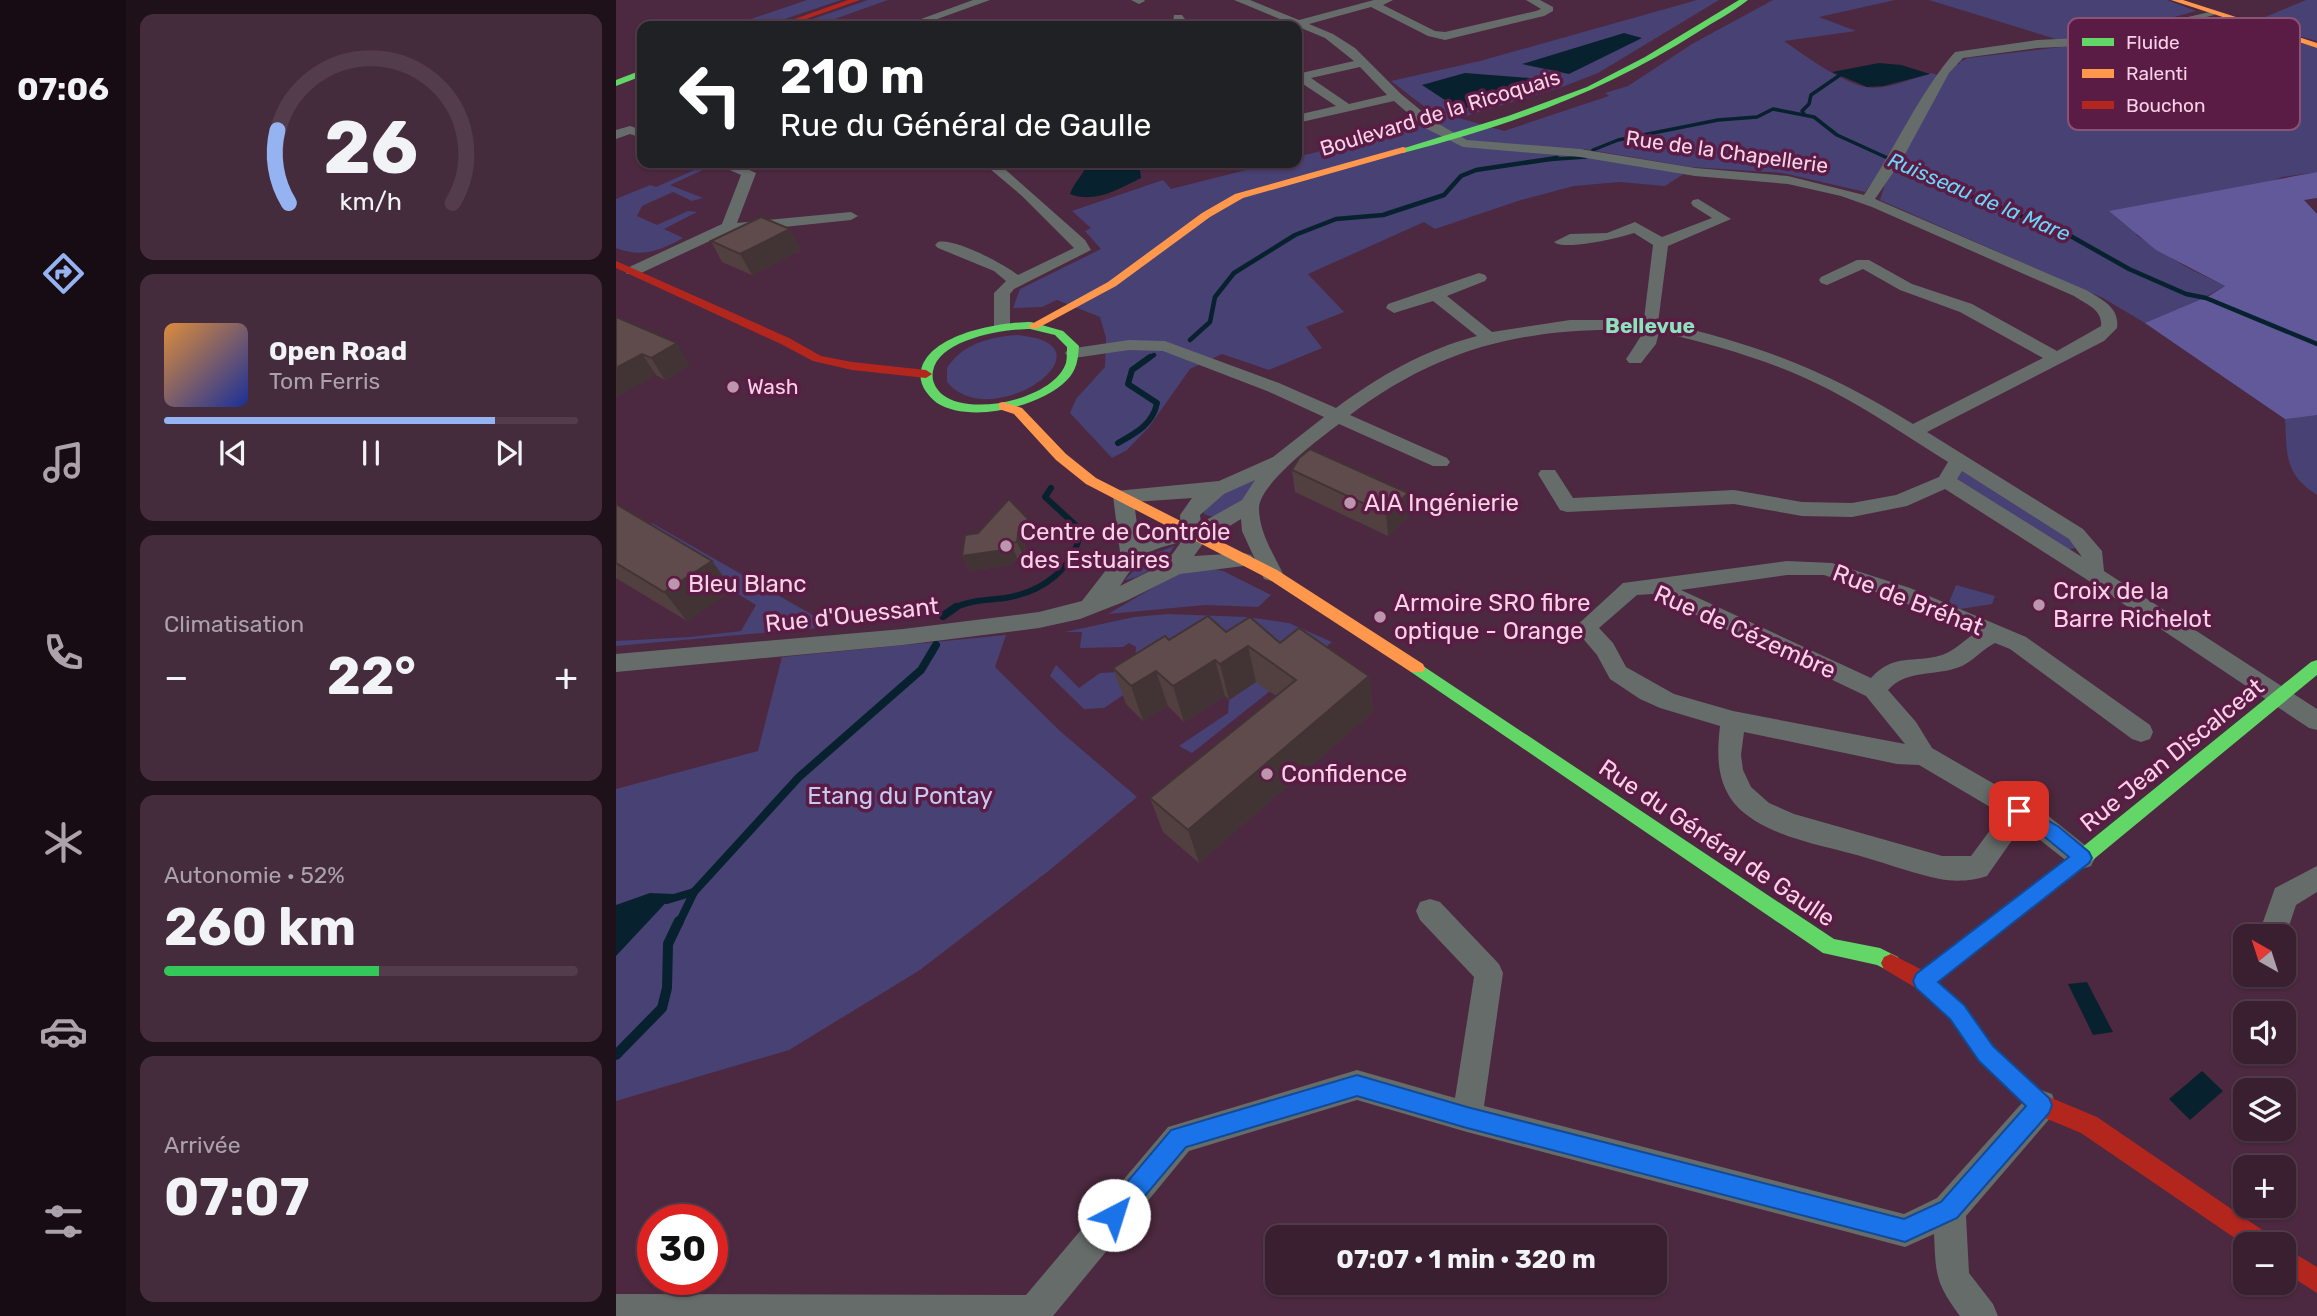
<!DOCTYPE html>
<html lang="fr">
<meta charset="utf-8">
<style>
body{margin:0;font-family:Rubik,sans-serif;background:#442c3c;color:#f1f3f6;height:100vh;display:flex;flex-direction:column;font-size:26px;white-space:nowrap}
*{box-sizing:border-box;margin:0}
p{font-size:23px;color:#aba2ab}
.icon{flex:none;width:38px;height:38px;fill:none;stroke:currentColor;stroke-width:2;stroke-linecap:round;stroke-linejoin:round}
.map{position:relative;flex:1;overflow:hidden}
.panel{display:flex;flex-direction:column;gap:14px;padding:14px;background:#1f111a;width:490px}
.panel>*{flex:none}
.top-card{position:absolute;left:21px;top:21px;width:665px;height:147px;border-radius:14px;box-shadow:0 2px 5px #0004,0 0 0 2px #533d4c;background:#202124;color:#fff;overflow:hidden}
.needle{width:46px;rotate:321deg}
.controls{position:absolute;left:1617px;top:924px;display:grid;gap:14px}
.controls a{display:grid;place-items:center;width:63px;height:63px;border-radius:14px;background:#391f30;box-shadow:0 2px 5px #0004,0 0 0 2px #533d4c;font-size:35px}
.speed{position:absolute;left:21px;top:1204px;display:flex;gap:14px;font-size:35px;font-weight:700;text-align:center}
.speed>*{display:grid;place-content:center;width:91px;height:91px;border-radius:50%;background:#391f30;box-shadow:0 2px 5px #0004,0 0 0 2px #533d4c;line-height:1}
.speed .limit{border:10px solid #d22;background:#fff;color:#111}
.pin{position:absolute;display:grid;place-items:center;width:60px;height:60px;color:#fff;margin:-30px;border-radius:14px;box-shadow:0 4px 10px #0006}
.me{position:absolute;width:77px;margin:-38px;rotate:40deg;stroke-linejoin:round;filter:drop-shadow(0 0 5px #0008)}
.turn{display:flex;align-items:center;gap:24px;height:147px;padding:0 28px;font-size:32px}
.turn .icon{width:91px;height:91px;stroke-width:2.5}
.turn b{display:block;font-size:49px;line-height:60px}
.big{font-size:52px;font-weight:700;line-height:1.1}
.panel .tile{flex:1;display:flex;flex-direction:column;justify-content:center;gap:10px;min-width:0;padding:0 24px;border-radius:14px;background:#442c3c}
.panel .dial{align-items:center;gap:0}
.dial svg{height:182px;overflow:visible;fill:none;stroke:#533d4c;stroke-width:7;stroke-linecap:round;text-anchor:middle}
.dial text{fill:#f1f3f6;stroke:none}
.song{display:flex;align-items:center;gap:21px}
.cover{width:84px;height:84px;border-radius:10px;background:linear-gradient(135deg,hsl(30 70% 55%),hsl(230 70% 35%))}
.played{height:7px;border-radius:4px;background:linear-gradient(90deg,#95b2f1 80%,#533d4c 80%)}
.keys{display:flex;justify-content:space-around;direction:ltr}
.heat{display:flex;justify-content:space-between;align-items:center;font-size:38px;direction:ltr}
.charge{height:10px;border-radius:5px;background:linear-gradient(90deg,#34c759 52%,#533d4c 0)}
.trip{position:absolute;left:649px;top:1225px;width:402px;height:70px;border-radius:14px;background:#391f30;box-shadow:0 2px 5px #0004,0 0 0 2px #533d4c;font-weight:700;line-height:70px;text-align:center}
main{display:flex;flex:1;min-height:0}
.dock{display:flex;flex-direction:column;width:126px;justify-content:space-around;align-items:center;background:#170c13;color:#aba2ab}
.dock .icon{width:49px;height:49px}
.dock .on{color:#95b2f1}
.dock b{font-size:32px;color:#f1f3f6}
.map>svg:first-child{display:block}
</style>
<main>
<nav class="dock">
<b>07:06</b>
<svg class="icon on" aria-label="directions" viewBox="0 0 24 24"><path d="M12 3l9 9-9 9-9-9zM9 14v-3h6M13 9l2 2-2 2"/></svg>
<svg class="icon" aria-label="music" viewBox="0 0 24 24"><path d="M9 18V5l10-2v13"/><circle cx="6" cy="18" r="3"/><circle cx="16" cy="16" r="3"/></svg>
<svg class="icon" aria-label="phone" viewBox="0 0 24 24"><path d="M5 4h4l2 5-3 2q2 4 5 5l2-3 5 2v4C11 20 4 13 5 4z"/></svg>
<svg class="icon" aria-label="climate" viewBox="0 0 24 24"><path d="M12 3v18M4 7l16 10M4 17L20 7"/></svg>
<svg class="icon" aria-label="car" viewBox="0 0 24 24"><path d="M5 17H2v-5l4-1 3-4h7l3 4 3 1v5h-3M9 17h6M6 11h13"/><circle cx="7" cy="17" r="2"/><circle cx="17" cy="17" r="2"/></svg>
<svg class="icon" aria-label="filters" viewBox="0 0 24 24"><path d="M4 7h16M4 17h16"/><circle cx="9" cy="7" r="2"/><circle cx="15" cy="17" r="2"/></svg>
</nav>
<section class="panel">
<div class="tile dial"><svg viewBox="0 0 100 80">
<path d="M14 69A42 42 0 1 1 86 69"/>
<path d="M14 69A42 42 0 0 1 9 37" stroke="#95b2f1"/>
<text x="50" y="56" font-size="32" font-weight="700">26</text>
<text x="50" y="72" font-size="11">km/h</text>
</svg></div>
<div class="tile">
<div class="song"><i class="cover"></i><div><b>Open Road</b><p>Tom Ferris</p></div></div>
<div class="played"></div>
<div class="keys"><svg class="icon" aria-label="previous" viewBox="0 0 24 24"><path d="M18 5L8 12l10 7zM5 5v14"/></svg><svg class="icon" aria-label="pause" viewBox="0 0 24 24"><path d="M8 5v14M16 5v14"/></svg><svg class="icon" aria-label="next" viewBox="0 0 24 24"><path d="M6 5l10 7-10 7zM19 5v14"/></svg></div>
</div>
<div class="tile"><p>Climatisation</p>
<div class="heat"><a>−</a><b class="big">22°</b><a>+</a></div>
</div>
<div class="tile"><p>Autonomie · 52%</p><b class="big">260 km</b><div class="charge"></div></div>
<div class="tile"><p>Arrivée</p><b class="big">07:07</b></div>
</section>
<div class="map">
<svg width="1701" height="1316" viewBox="0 0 1701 1316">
<rect width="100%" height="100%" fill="#4c2940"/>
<g fill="#484173">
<path d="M191 0H225L148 26H114Z"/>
<path d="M252 0H272L199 26H176Z"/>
<path d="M1081 0H1103L982 73 946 87 843 118 888 131 993 96 989 93 1012 86 1076 44 1157 0H1279L1203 17 1240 31 1168 41C1191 57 1223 81 1250 87 1270 91 1297 78 1315 73L1322 75 1270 164 1249 192 1167 173 1074 167 968 149 965 156 1069 173 1049 186 1003 182 958 186 905 200 819 229 808 222 692 274 728 312 690 327 706 348 653 370 606 354 574 369 533 427 511 450 496 458 454 413 460 399 489 367 490 338 484 317 441 300 426 307 397 308 404 289 485 249 469 231 475 228 456 211 547 180 555 189 658 163H681V157L826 120 775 81 864 61Z"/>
<path d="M1313 0H1551L1580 11 1500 33 1446 41Z"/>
<path d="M1690 0H1701V41L1635 23Z"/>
<path d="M1597 17 1701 48V172L1666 177 1520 235 1570 267 1609 286 1587 298 1701 347V495C1668 474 1671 454 1669 419L1529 323 1487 298 1264 200 1269 184 1336 65 1344 64 1343 62 1352 58 1496 41Z"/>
<path d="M83 168 87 170 54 185 87 198 76 201 57 192 26 206 21 216 41 225 72 211 81 212 48 229 67 238C43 251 26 258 0 248V199L34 185 40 187Z"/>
<path d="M400 335C506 343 376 437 331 382V368C346 344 374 337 400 335Z"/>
<path d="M1345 470 1458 538 1460 548 1448 550 1340 483V472Z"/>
<path d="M639 478 642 480C630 496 611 525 588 514L587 509 595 500Z"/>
<path d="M36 523 214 625 213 627 0 646V641L74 637 125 631 140 605 21 532Z"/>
<path d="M558 546C550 561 526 578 509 580L530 557Z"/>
<path d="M594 568 607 571 655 595 642 607 589 605 492 614 562 573Z"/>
<path d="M1340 585 1379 596 1376 604 1344 609 1332 605Z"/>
<path d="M552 614 631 617 673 623 716 642 576 753 563 746 612 713 613 700 659 669 522 685 488 708 468 709 434 676 440 665 463 688 484 673 505 672 519 660 520 647 513 643 507 647 464 648 466 632H449L518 617Z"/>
<path d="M390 635 379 667 444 731 521 797 435 869 304 970 173 1050 0 1101V789L142 751 166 657Z"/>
</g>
<path fill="#615999" d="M1701 172V198L1688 200 1701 214V415L1669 419 1529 323 1593 296 1609 286 1540 250 1493 211Z"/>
<g fill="#07222e">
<path d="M1008 33 1026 38 953 74 906 64Z"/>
<path d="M1263 63 1285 65 1314 74 1267 86 1251 87 1216 72Z"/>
<path d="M849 73 927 79 929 83 844 110 806 85Z"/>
<path d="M471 163H523L525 178C503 189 478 204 454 194 458 182 468 175 471 163Z"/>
<path d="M34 893 58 894 0 956V905Z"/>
<path d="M1471 982 1497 1032 1477 1035 1452 984Z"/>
<path d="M1586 1071 1607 1091 1574 1120 1553 1099Z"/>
</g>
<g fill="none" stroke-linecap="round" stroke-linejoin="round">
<g stroke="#07222e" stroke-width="3.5">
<path d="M1188 114 1186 111 1193 104 1195 95 1224 75"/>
<path d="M977 150 1002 140 1102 120 1141 117 1157 109 1198 117 1221 135 1276 160"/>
<path d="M927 160 970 157"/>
</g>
<g stroke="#07222e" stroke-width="4.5">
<path d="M1272 158 1308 178 1451 234 1513 269 1570 294 1590 298 1701 344"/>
<path d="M574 340 594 322 599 297 618 273 679 235 720 219 767 215 828 195 845 176 860 170 941 158"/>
<path d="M531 359 538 355"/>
</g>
<g stroke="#07222e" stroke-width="6">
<path d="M502 443C520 433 537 424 541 403L512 384 516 370 534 357"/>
<path d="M336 609C353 600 371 600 389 598 427 592 458 569 465 530L429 497 435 488"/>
</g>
<g stroke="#07222e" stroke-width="8">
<path d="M327 616 340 607"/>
<path d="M51 900 78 892 183 777 305 670 320 645"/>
<path d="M63 923 78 892"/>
</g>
<path stroke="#07222e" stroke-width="10" d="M0 1055 46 1008 51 988 52 944 63 921"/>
<g fill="#666c6a" fill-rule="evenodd">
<path d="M357 0H374L302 26H286Z"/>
<path d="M515 0H528L529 1 523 4Z"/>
<path d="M618 0H634L683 20 758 0H777L767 5 819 31 829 32 920 11 925 9 910 0H924L937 7V11L928 16 829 40 812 36 755 7 693 24 717 34 739 48 785 94 819 122 851 140 964 149 1079 168 1172 176 1248 195C1279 149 1303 93 1339 52L1421 40 1485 37 1598 11V15L1485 45 1421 48 1347 58 1333 73 1287 158 1259 199 1470 290C1485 299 1504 307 1501 328L1488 341 1311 432 1467 529 1486 551 1488 571 1701 709V730L1693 728 1470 579 1329 489 1291 506 1236 517 1186 516 1118 504 951 512 944 510 922 474 925 470H939L957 498 1118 490 1186 502 1236 503 1280 495 1323 477 1332 462C1292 437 1253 410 1212 389 1159 362 1101 345 1043 332L1040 344 1025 363H1013L1010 359C1022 343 1027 326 1045 322 1144 345 1211 371 1297 424L1427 358 1344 312 1284 290 1247 269 1211 285 1205 283 1203 280 1205 277 1241 260H1253L1296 284 1356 304 1441 351 1485 326C1487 310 1470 304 1458 296L1256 207 1225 196 1172 184 1079 176 964 157 847 147 809 128 778 101 681 123V115L720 106 681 80V74L738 61 709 38ZM744 67 771 95 733 104 695 78ZM1346 471 1453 539 1466 557 1341 479Z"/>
<path d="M558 15H566L574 26H561L557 22Z"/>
<path d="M327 22 368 23 374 26H322Z"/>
<path d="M14 126 26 130V138L14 134 0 139V130Z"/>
<path d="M98 163H118L140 173 121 223 235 212 242 216 235 220 111 233 23 274H11L9 271 11 268 106 224 125 175Z"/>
<path d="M367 163H382L469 240 475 250 398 289 394 294V326L386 331 378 326V293L390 281 378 271 322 248 319 245 322 242C339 238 388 264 402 275L458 248 406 196Z"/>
<path d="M1082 199 1115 219 1052 246 1042 323H1030L1028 319 1037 245 1018 233C1003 238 948 251 938 242L954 234 991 233 1019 222 1046 237 1096 218 1077 206 1075 203 1077 200Z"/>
<path d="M863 273 869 275 871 278 869 281 831 296 876 332 954 320H1022L1030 325 1022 330C910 327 825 347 734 415L831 458 834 462 831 466H817L723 424C703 439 644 483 643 508 643 532 657 553 667 574L664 579 656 581 648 579 626 531 625 519 604 532 586 537V545L578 556 628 553 635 555 639 560 635 565 564 574 510 601 464 619 423 628 287 645 0 672V654L287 629 423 612 466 601 504 552 497 496 500 491 603 481 657 457 708 417 651 391 547 351 513 350 458 358 452 357 449 353 452 349 513 340 549 341 663 383 720 408C763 376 808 350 861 336L817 301 778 313 770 308 772 304ZM639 480 626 500 585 523 584 515 608 494ZM576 498 564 515 565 528 523 539 518 502ZM565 542 550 563 504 586C525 554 528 551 565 542Z"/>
<path d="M1171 561 1216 563 1294 588 1410 637 1534 725 1537 732 1534 739 1525 742 1516 739 1394 649 1379 643C1367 649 1358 660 1346 666 1321 677 1292 668 1272 690L1300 722 1316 748 1430 814 1475 850 1479 858 1475 866 1466 869 1457 866 1406 826 1371 876C1358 881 1338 882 1324 879 1299 874 1275 865 1251 858 1209 845 1148 838 1118 803 1100 780 1101 753 1104 726L1044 708 1024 699 994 679 981 655 958 628 1007 583ZM1171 575H1208L1278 598 1358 634C1347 641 1338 651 1326 655 1297 664 1279 652 1255 678L1065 590ZM1036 594 1250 696 1289 744 1117 711 1058 694 1010 667 997 643 983 628 1021 595ZM1128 732 1281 764 1303 765 1386 814 1355 856H1326L1178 814 1153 803 1135 787 1127 770 1125 755Z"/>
<path d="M1701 866V892L1680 905 1668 941V936H1642L1659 888Z"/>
<path d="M814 899 824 902 883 964 887 973 868 1106 1288 1214 1321 1198 1414 1094 1425 1090 1436 1094 1440 1105 1436 1116 1350 1216 1353 1273 1377 1304 1382 1316H1344C1319 1282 1320 1275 1318 1234L1289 1247 851 1132 741 1100 573 1151 437 1316H0V1294L410 1295 552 1127 741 1070 839 1098 858 977 804 920 800 911 804 902Z"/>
</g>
<g fill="#63d668" fill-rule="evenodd">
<path d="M1123 0H1132C1117 12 1099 21 1082 32 988 92 895 125 787 153L782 150 892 116 971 87 1029 57Z"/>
<path d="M26 70V76L0 86V80Z"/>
<path d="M415 322 447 331 463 346C462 359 461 370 451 380 425 407 354 424 321 403 312 396 302 384 305 371 312 334 384 322 415 322ZM414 329 439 335 451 347C451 352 451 358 450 363 438 399 355 417 327 395 320 389 315 381 317 371 323 339 388 329 414 329Z"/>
<path d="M1701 660V675L1455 878 1314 988 1307 990 1300 988 1297 981 1300 974 1443 866 1695 662Z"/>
<path d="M801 662 1218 939 1264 948 1282 957 1285 963 1282 969 1275 972 1261 965 1207 953 795 672 793 668 795 664Z"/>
</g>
<g fill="#ff974d" fill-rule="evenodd">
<path d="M1555 0H1567L1701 43V48Z"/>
<path d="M787 147 790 148V152L627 198 594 217 500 286 422 328 418 329 412 326 492 282 586 213 619 194Z"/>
<path d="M387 402 406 408 450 454 480 478 661 570 807 664 809 668 807 672H795L651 578 470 484 440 460 398 414 383 409V403Z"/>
</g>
<g fill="#b3261e" fill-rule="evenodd">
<path d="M232 0H244L170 26H159Z"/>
<path d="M0 261 173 338 205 356 236 362 310 370 316 374 310 378 236 370 197 361 165 344 0 268Z"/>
<path d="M1275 954 1314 974 1348 1005 1377 1046 1433 1097 1481 1117 1655 1236 1658 1244 1629 1245 1465 1133 1417 1113 1363 1060 1334 1019 1300 988 1268 969 1265 963 1268 957Z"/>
<path d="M1668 1247 1701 1267V1293L1668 1272Z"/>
</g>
</g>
<g fill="#524040">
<path d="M174 229 185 250 136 275 106 262 95 241Z"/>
<path d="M0 317 74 365 49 380 40 375Z"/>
<path d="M676 470 792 493 793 516 772 536 679 492Z"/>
<path d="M0 504 96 561 117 590 71 621 0 578Z"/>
<path d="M414 521 420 536 409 543 408 557 401 558 394 565 353 571 346 556 362 533Z"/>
<path d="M610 632 664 643 753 676 757 712 583 863 547 832 534 798 660 696 640 682 613 700 609 696 568 722 552 706 527 721 510 704 497 668 553 640Z"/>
</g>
<g fill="#423434">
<path d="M174 229 185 250 136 275 124 254Z"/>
<path d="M61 343 74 365 49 380 35 358Z"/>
<path d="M26 354 40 375 0 398V368Z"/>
<path d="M792 493 793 516 772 536 770 514Z"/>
<path d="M414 521 420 536 409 543 408 557 401 542 403 528Z"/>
<path d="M395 543 401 558 394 565 353 571 346 556Z"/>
<path d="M96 561 117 590 71 621 48 592Z"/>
<path d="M632 646 640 682 613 700 604 664Z"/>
<path d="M599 660 609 696 568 722 557 686Z"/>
<path d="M540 671 552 706 527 721 515 686Z"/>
<path d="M753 676 757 712 583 863 572 830Z"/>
</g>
<g fill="#5f4b4b" stroke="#423434" stroke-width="2">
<path d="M145 217 174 229 124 254 95 241Z"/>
<path d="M0 317 61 343 35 358 26 354 0 368Z"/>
<path d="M694 449 792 493 770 514 676 470 683 458Z"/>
<path d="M393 499 414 521 403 528 401 542 395 543 388 550 346 556 349 535 362 533Z"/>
<path d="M0 504 96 561 48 592 0 563Z"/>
<path d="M592 616 610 632 634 617 664 643 683 628 753 676 572 830 534 798 680 680 632 646 604 664 599 660 557 686 540 671 515 686 497 668 549 636 553 640Z"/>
</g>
<path fill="#1a73e8" stroke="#114b97" stroke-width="2" d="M1403 804 1443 827 1473 852 1476 858 1473 863 1322 982 1348 1005 1377 1046 1433 1098 1436 1105 1433 1113 1341 1218 1289 1242 851 1128 741 1096 570 1147 506 1223 498 1227 490 1223 487 1215 490 1207 555 1130 741 1075 851 1107 1288 1219 1325 1202 1410 1106 1363 1061 1334 1019 1300 988 1297 981 1300 974 1453 857 1430 838 1397 816 1394 811 1397 806Z"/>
<g fill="#bc96ad" stroke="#5a1b44" stroke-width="2.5">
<circle cx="117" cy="387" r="7"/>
<circle cx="734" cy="503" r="7"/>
<circle cx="390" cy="546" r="7"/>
<circle cx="58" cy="584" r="7"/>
<circle cx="1423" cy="605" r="7"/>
<circle cx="764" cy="617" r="7"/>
<circle cx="651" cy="774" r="7"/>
</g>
<g text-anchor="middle" stroke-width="7" stroke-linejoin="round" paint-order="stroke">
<g font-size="21" fill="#f9d1e7" stroke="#5a1b44">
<text transform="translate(824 113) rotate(-17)" y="7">Boulevard de la Ricoquais</text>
<text transform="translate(1111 152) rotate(8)" y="7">Rue de la Chapellerie</text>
</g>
<g font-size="21" font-style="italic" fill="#6bd5fa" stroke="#5a1b44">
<text transform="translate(1363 197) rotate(23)" y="7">Ruisseau de la Mare</text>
</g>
<g font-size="21" font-weight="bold" fill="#8ce2bc" stroke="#5a1b44">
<text x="1034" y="333">Bellevue</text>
</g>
<g font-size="21" fill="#f9d1e7" stroke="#5a1b44" text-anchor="start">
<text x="131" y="394">Wash</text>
</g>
<g font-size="24" fill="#f9d1e7" stroke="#5a1b44" text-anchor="start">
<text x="748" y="511">AIA Ingénierie</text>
<text x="404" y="540">Centre de Contrôle<tspan x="404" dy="28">des Estuaires</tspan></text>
<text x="72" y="592">Bleu Blanc</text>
<text x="1437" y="599">Croix de la<tspan x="1437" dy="28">Barre Richelot</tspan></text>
<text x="778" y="611">Armoire SRO fibre<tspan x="778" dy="28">optique - Orange</tspan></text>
<text x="665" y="782">Confidence</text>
</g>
<g font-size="24" fill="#f9d1e7" stroke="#5a1b44">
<text transform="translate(1292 600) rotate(21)" y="8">Rue de Bréhat</text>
<text transform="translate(236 615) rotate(-6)" y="8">Rue d'Ouessant</text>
<text transform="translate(1129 632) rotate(24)" y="8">Rue de Cézembre</text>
<text transform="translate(1556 755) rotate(-39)" y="8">Rue Jean Discalceat</text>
<text transform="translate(1101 843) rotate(34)" y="8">Rue du Général de Gaulle</text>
</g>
<g font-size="24" fill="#c8c9f1" stroke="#5a1b44">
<text x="284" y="804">Etang du Pontay</text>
</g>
</g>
<rect x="1452" y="18" width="232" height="112" rx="10" fill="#5a1b44" stroke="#8a5275" stroke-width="2"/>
<rect x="1466" y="38" width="32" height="8" fill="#63d668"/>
<rect x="1466" y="69" width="32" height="9" fill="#ff974d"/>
<rect x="1466" y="101" width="32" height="8" fill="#b3261e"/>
<g font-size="19" fill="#f9d1e7">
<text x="1510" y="49">Fluide</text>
<text x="1510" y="80">Ralenti</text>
<text x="1510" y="112">Bouchon</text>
</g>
</svg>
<div class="controls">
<a><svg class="needle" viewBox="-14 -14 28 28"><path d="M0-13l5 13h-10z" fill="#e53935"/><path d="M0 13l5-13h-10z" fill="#aba2ab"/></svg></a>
<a><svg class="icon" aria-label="sound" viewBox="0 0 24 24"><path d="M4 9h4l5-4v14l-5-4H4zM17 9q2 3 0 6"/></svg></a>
<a><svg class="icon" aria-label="layers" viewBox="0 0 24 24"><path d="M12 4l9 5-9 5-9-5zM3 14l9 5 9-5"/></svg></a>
<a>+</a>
<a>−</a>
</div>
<div class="speed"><div class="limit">30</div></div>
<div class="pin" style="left:1403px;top:811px;background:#d93025"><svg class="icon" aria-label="arrive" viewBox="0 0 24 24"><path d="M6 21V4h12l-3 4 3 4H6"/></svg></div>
<svg class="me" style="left:498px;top:1215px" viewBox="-20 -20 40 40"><circle r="19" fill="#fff"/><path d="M0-13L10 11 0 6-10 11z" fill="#1a73e8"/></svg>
<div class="trip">07:07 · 1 min · 320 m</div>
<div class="top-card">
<div class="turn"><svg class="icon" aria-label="left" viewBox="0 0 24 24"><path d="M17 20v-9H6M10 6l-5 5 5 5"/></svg><div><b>210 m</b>Rue du Général de Gaulle</div></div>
</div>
</div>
</main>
